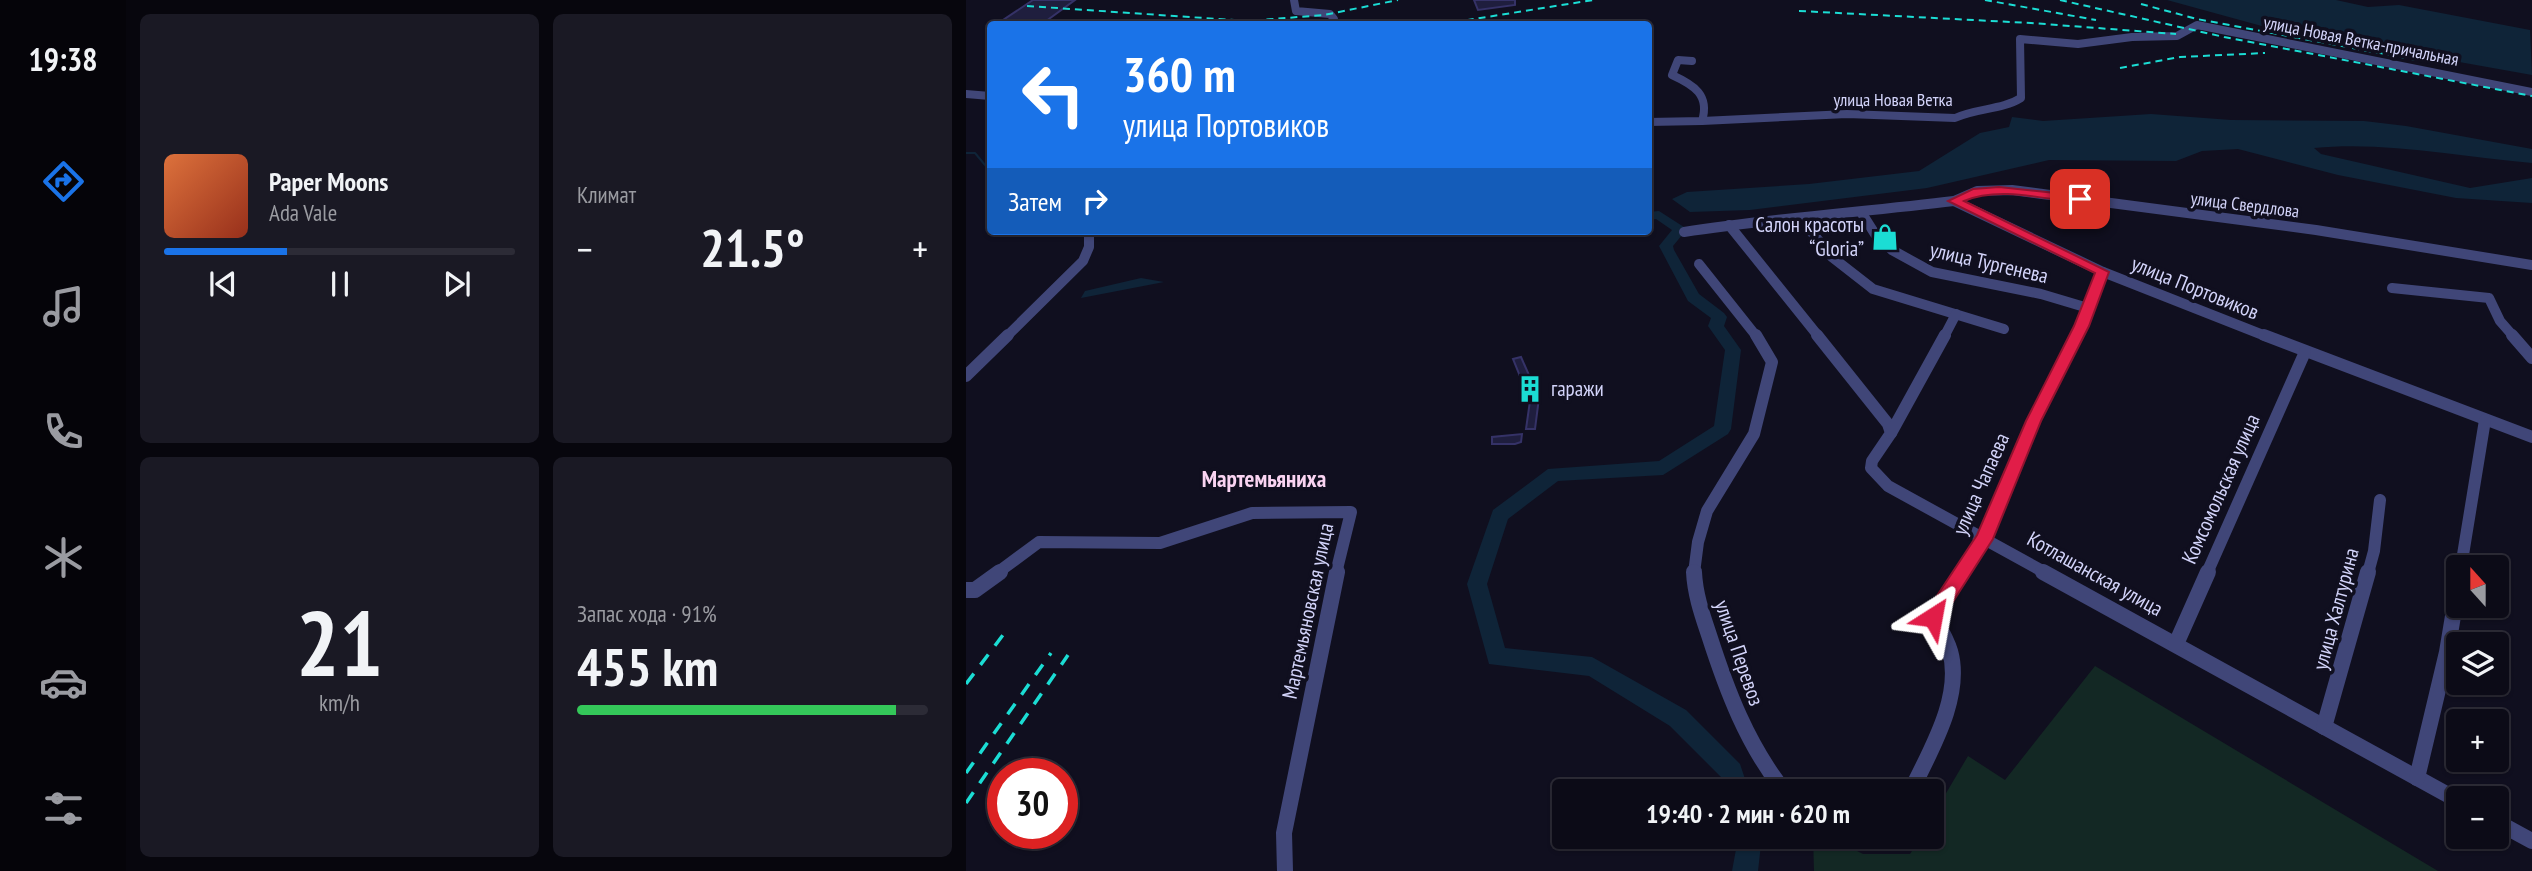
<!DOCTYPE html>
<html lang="ru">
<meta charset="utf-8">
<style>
body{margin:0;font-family:"PT Sans Narrow",sans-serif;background:#1a1924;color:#f1f3f6;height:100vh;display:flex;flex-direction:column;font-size:26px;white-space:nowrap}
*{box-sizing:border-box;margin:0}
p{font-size:23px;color:#9a9ba1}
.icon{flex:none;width:38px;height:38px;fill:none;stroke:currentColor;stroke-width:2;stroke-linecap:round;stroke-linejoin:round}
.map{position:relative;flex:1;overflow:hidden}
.drawer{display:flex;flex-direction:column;gap:14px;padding:14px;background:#07060d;width:840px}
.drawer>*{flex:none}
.hud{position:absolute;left:21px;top:21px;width:665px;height:214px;border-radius:7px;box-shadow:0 2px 5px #0004,0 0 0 2px #2c2b36;background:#1a73e8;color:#fff;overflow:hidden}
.needle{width:46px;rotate:339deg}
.fabs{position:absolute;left:1480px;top:555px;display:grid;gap:14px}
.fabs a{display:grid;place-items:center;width:63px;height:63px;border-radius:7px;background:#0c0b17;box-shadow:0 2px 5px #0004,0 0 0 2px #2c2b36;font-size:35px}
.speed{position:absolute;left:21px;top:758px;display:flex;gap:14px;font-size:35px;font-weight:700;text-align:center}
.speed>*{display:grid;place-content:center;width:91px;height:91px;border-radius:50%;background:#0c0b17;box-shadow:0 2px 5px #0004,0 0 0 2px #2c2b36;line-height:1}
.speed .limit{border:10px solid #d22;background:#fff;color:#111}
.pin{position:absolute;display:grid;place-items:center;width:60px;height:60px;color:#fff;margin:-30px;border-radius:14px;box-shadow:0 4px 10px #0006}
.me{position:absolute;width:77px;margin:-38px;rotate:34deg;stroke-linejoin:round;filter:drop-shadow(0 0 5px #0008)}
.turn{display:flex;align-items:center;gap:24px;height:147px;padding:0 21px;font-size:32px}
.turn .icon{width:91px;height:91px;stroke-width:2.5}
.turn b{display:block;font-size:49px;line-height:60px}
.then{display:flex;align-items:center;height:66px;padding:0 21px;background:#0003;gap:14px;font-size:26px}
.big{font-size:52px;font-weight:800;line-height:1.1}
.drawer .card{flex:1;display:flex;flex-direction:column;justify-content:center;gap:10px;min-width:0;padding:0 24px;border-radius:10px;background:#1a1924}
.drawer .dial{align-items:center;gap:0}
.dial b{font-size:91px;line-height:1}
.song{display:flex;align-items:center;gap:21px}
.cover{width:84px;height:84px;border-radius:10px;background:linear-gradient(135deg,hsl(20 70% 55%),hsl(10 70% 35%))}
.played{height:7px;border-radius:4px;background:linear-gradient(90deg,#1a73e8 35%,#2c2b36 35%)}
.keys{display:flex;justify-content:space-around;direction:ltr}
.heat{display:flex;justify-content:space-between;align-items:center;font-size:38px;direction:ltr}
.charge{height:10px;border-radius:5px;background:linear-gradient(90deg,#34c759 91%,#2c2b36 0)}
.drawer .tiles{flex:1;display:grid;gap:14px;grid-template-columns:repeat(2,1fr)}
.trip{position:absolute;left:586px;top:779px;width:392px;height:70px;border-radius:7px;background:#0c0b17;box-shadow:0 2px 5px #0004,0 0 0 2px #2c2b36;font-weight:800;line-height:70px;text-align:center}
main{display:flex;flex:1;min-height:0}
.menu{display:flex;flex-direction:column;width:126px;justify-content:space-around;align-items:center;background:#050409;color:#9a9ba1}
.menu .icon{width:49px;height:49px}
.menu .current{color:#1a73e8}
.menu b{font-size:32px;color:#f1f3f6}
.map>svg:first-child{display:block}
</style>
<main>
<nav class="menu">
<b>19:38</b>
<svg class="icon current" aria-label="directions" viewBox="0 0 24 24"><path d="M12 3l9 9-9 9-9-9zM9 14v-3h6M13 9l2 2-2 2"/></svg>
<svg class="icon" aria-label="music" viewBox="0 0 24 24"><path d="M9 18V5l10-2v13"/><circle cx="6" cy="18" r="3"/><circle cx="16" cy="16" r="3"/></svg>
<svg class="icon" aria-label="phone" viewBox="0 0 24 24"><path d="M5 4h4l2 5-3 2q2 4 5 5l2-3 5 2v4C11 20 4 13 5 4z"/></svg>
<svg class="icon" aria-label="climate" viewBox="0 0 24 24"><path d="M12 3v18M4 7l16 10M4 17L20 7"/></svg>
<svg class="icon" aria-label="car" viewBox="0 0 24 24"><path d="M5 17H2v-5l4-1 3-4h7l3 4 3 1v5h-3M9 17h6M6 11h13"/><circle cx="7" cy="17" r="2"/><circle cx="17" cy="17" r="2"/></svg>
<svg class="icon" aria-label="filters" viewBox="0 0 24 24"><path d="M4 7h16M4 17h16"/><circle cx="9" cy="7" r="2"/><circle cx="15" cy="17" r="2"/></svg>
</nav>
<section class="drawer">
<div class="tiles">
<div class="card">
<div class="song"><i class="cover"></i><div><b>Paper Moons</b><p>Ada Vale</p></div></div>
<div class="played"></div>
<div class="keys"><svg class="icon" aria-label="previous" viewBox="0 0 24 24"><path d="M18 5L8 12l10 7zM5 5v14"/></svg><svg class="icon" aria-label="pause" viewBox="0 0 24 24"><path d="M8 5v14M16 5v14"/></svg><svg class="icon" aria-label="next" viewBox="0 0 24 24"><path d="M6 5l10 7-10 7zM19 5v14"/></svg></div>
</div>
<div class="card"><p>Климат</p>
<div class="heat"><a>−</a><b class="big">21.5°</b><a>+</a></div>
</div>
<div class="card dial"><b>21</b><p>km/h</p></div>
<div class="card"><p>Запас хода · 91%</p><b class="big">455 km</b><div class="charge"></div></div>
</div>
</section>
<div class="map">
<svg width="1566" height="871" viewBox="0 0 1566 871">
<rect width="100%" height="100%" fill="#100f1f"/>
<path fill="#132824" d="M1129 666 1472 871H848L847 837H863L897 854H944L955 837 966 836V817L1002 756 1039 780Z"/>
<g fill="#0f2438">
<path d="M1201 0H1370L1402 7 1433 5 1564 30 1566 75 1303 28Z"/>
<path d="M1185 114 1265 120 1398 121 1440 126 1566 149V163C1494 157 1420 141 1348 148L1355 154 1504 188 1566 178V203L1490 198 1372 175 1272 149 1236 151 1210 161 1083 160 961 188 784 210 724 212 706 199 721 192 843 184 953 171 1014 133 1043 127 1046 117 1077 121Z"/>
<path d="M175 278 198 282 115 298 119 291Z"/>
</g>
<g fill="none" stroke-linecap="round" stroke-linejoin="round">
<path stroke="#0f2438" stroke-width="2" d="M0 153H9L24 171"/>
<g fill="#0f2438" fill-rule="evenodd">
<path d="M693 211 721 229 707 246 708 250 733 294 758 313 761 317 758 326 775 350 765 429 762 434 697 475 592 481 542 519 521 584 539 648 626 657 720 710 774 764 783 791H759L756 778 704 726 623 676 523 664 501 584 527 510 582 469 693 461 748 426 759 350 742 326 745 318 722 301 693 246 706 230 690 219 682 220V212Z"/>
<path d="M769 836H793L795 844 792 871H766L771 844Z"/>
</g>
</g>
<g fill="#1f1e3e" stroke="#353267" stroke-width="2">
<path d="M67 0H109L76 24H31Z"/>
<path d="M508 0H549V5L512 10Z"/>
<path d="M555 357 573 398 569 429H560L564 401 547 359Z"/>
<path d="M556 434 555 442 549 444H526V437Z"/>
</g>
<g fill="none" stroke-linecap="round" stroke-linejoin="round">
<g stroke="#404678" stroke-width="8">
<path d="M328 0 330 11 364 14 368 19 366 24"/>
<path d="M0 94 24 96"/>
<path d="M736 121 881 114 989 118C1010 108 1036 110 1055 98L1054 39 1112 44 1166 37 1211 36 1231 25 1566 92"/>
<path d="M682 122 736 121C744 95 728 85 706 75L712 60 726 61"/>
</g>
<g stroke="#404678" stroke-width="10">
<path d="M988 201 1137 272 1302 337"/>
<path d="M895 212 909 234 926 250 966 272 1075 294 1122 308"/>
<path d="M835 219 866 257 907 289 1038 329"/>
<path d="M763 225 853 337"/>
<path d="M718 232C808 218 898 212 988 201L1011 191 1046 190 1350 230 1566 265"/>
<path d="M733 264 791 337"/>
<path d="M1426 288 1523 298 1534 321 1548 337"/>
<path d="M40 337 117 261 123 247V231"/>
<path d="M978 337 990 314"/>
<path d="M1110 337 1137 272"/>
</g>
<g stroke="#404678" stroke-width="12">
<path d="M851 335 922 424 925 433 906 461 905 468 922 486 1080 573"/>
<path d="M1298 335 1566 437"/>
<path d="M1546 335 1566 358"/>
<path d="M0 376 42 335"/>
<path d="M925 433 979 335"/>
<path d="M1495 567 1519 420"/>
<path d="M31 573 73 542 194 543 286 513 385 512 370 573"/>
<path d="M728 573 732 542 741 511 788 434 806 362 790 335"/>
<path d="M996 573 1019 539 1067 421 1110 335"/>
<path d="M1241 573 1339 352"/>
<path d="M1402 573 1408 551 1414 500"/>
</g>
<g stroke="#404678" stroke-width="16">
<path d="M728 572C729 594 736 614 743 635 761 691 781 744 818 791"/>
<path d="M1077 572 1493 801"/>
<path d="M0 590H9L34 572"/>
<path d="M1210 644 1242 572"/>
<path d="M1358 727 1402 572"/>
<path d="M1451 778 1481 652 1493 580"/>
<path d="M945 791C964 751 997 697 984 651 980 638 973 627 967 616L997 572"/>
<path d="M1531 822 1566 841"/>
<path d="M900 836H905"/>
<path d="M319 871 318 833 371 572"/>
</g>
<g stroke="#1bddd4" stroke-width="2" stroke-dasharray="7 5" stroke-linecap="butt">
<path d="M1019 0 1130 20"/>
<path d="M1094 0 1258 37 1566 96"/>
<path d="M1175 4 1231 19 1451 60"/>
<path d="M61 6 282 21 358 15 432 0"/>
<path d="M833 11 1065 23 1210 34"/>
<path d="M477 24 627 0"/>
<path d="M1154 68 1214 57 1299 53"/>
</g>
<g stroke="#1bddd4" stroke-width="3.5" stroke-dasharray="13 11" stroke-linecap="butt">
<path d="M0 684 37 635"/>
<path d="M0 773 85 653"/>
<path d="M0 803 102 655"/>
</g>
</g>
<path fill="#e11d48" stroke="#92132f" stroke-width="2" d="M1033 187 1118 196 1120 199 1114 203C1077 199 1033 186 998 201L1143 272 1123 326 1075 421 1027 539 974 622 967 625 960 622 957 617 1011 535 1060 421 1108 326 1129 273 982 201 1007 189Z"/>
<defs>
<symbol id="shop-bare" viewBox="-9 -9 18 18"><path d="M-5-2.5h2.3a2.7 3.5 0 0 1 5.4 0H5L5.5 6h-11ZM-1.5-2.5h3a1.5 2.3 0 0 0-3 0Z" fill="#1bddd4" stroke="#100f1f" stroke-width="2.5" paint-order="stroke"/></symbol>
<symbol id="building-bare" viewBox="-9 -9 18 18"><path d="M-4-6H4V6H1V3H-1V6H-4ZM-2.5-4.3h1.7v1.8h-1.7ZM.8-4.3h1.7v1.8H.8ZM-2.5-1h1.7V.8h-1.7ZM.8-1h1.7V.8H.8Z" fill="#1bddd4" stroke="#100f1f" stroke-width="2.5" paint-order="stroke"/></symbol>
</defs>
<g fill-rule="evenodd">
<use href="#shop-bare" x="900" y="218" width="38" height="38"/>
<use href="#building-bare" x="545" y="370" width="38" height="38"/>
</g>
<g text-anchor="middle" stroke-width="7" stroke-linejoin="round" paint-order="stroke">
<g font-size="18" fill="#d3d4fa" stroke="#100f1f">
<text transform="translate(1395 41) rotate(11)" y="6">улица Новая Ветка-причальная</text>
<text x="927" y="106">улица Новая Ветка</text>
<text transform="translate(1279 205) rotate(7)" y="6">улица Свердлова</text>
</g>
<g font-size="21" fill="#d3d4fa" stroke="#100f1f" text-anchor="end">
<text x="898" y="232">Салон красоты<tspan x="898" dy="24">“Gloria”</tspan></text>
<text x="585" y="396" text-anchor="start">гаражи</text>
</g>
<g font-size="21" fill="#d3d4fa" stroke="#100f1f">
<text transform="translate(1023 263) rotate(13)" y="7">улица Тургенева</text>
<text transform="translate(1229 288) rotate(22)" y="7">улица Портовиков</text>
<text transform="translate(1015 484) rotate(-66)" y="7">улица Чапаева</text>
<text transform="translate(1255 489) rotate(-66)" y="7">Комсомольская улица</text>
<text transform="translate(1129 574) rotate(29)" y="7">Котлашанская улица</text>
<text transform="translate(1370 609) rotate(-75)" y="7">улица Халтурина</text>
<text transform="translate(342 611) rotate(-78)" y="7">Мартемьяновская улица</text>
<text transform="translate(773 653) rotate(71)" y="7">улица Перевоз</text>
</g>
<g font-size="23" font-weight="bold" fill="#fad4f2" stroke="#100f1f">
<text x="298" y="487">Мартемьяниха</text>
</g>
</g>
</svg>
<div class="fabs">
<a><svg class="needle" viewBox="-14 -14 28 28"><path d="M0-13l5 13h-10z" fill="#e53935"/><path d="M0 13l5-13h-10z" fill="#9a9ba1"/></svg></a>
<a><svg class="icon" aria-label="layers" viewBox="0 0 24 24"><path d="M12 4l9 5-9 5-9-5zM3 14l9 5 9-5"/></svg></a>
<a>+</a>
<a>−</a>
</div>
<div class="speed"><div class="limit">30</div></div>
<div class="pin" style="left:1114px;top:199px;background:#d93025"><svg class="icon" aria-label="arrive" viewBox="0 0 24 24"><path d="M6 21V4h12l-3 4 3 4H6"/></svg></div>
<svg class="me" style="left:967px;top:617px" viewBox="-20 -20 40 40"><path d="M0-17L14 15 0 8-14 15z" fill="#e11d48" stroke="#fff" stroke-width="4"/></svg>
<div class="trip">19:40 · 2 мин · 620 m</div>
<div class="hud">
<div class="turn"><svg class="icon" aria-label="left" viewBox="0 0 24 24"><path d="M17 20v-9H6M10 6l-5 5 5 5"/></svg><div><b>360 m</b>улица Портовиков</div></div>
<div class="then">Затем<svg class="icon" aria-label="right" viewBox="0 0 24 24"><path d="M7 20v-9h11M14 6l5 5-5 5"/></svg></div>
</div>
</div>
</main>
